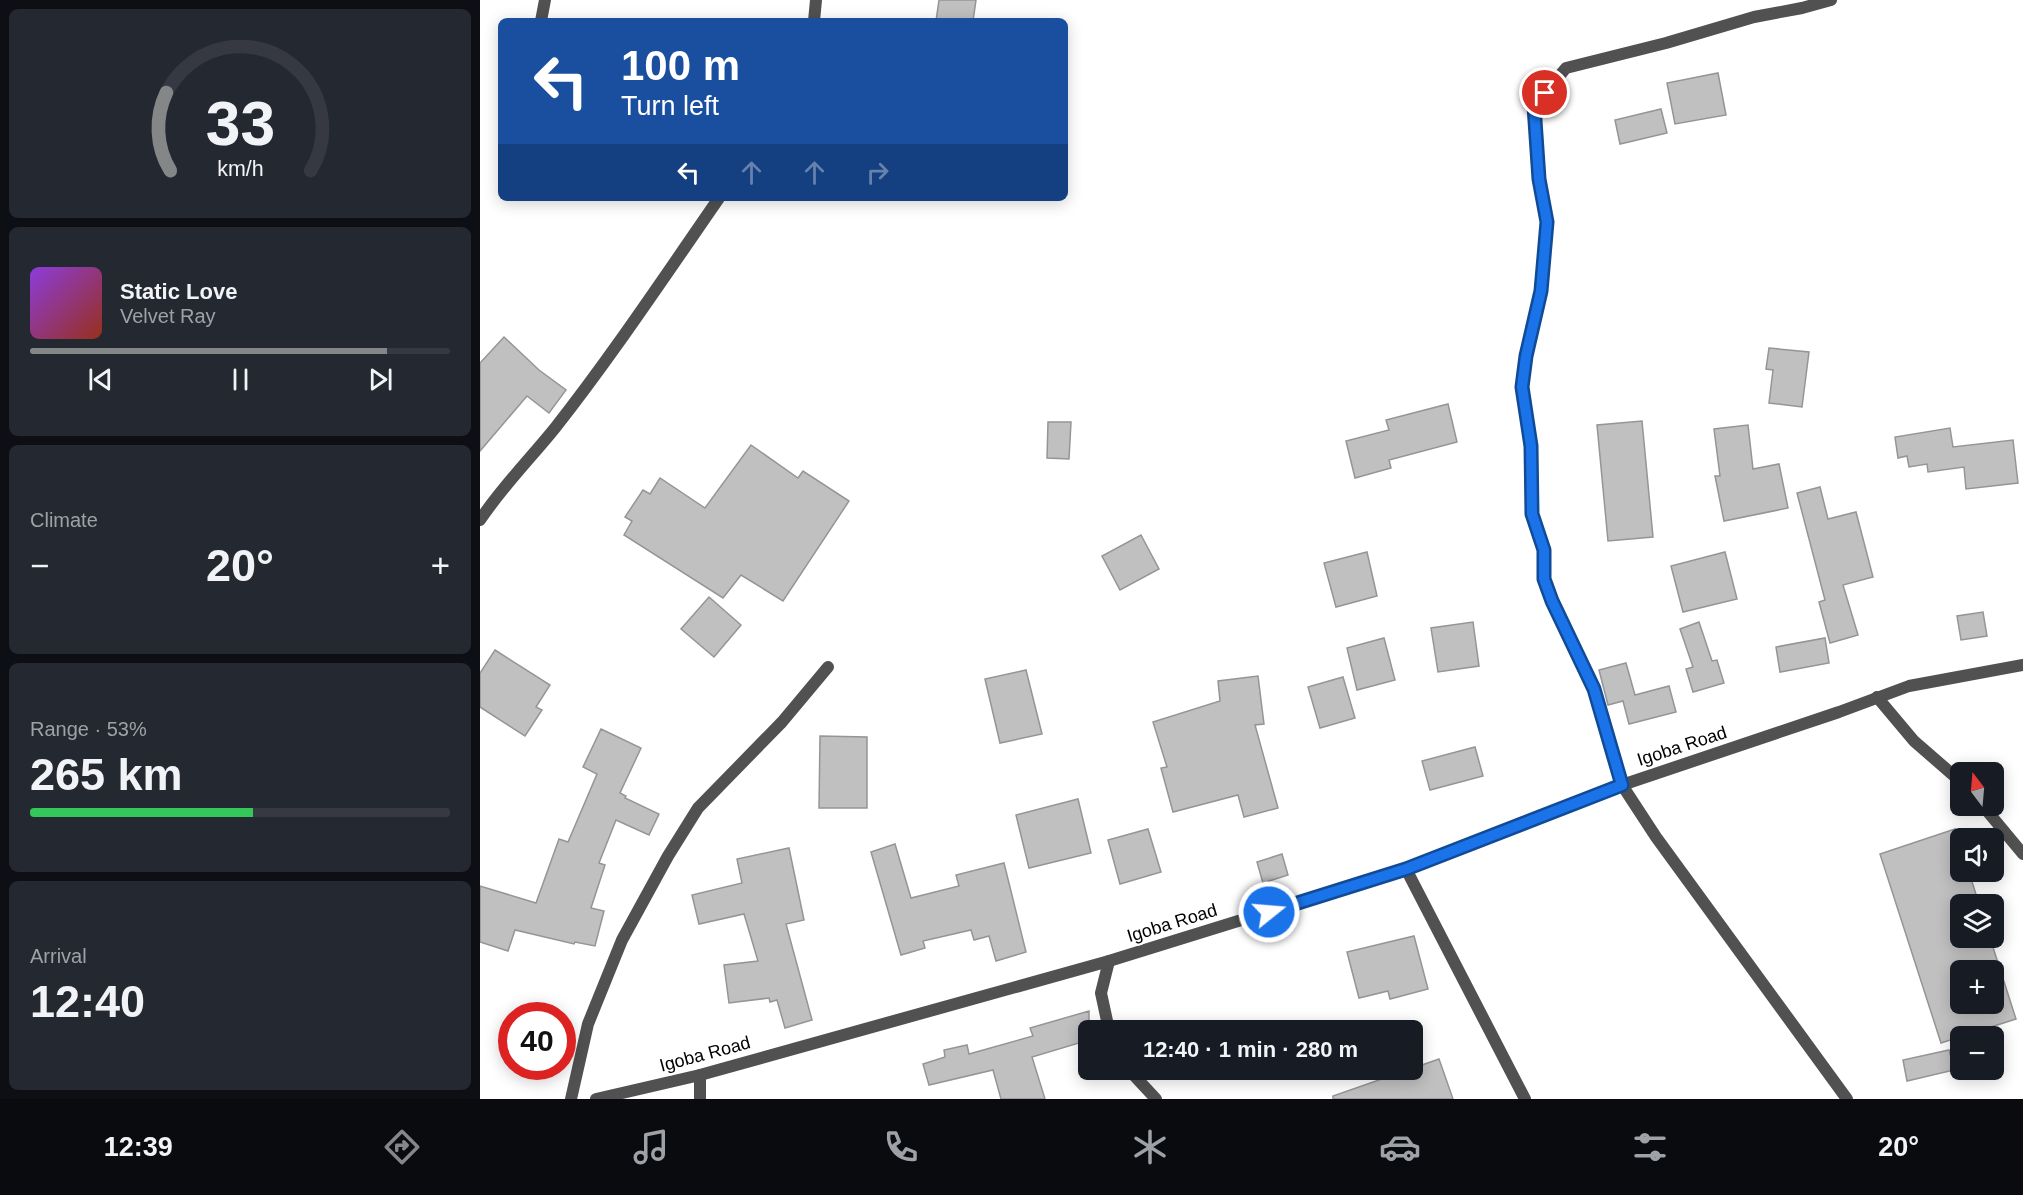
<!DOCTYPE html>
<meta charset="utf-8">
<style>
body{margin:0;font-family:Arial,sans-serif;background:#242831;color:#f1f3f6;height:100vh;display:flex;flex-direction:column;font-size:22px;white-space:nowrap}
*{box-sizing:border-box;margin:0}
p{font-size:20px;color:#9ea1a6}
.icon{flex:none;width:33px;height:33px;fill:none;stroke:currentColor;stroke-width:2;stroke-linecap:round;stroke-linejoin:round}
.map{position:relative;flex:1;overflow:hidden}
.drawer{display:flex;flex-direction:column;gap:9px;padding:9px;background:#0d0f14;width:480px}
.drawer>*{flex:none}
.banner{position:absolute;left:18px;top:18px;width:570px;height:183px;border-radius:9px;box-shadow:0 3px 15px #0003;background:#1a4fa0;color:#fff;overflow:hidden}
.needle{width:39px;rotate:344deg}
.tools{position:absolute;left:1470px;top:762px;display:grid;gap:12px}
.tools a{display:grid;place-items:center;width:54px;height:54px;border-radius:9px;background:#171b24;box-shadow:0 3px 15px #0003;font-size:30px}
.speed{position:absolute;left:18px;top:1002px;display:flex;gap:12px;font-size:30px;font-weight:700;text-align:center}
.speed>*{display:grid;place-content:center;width:78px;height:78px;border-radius:50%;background:#171b24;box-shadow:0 3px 15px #0003;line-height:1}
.speed .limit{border:9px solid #d22;background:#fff;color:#111}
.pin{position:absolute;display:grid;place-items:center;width:51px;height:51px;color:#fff;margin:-26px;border:3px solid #fff;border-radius:50%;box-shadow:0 2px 6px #0007}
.me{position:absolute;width:66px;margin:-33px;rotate:73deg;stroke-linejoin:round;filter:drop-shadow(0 0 4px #0008)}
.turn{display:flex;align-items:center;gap:21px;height:126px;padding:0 24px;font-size:27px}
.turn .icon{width:78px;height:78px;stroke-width:2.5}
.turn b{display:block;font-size:42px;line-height:51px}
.lanes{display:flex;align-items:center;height:57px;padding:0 24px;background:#0003;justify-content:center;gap:30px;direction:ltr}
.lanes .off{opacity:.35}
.big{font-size:45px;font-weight:700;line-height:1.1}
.drawer .widget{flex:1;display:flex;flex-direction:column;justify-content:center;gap:9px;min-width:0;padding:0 21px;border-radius:9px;background:#242831}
.drawer .dial{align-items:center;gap:0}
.dial svg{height:156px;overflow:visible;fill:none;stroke:#363941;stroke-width:7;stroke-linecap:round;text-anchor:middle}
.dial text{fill:#f1f3f6;stroke:none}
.song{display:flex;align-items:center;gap:18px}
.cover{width:72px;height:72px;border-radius:9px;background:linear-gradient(135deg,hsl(270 70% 55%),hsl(10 70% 35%))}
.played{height:6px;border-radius:3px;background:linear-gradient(90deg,#858687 85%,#363941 85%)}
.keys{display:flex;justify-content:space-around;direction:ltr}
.heat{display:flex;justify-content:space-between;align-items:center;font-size:33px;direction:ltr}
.charge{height:9px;border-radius:4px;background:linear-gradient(90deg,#34c759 53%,#363941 0)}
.trip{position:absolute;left:598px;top:1020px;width:345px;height:60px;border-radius:9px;background:#171b24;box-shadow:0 3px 15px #0003;font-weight:700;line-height:60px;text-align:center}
.tab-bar{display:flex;height:96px;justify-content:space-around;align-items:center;background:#090b0e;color:#9ea1a6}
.tab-bar .icon{width:42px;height:42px}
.tab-bar .selected{color:#858687}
.tab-bar b{font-size:27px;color:#f1f3f6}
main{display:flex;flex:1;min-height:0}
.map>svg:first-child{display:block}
</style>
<main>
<section class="drawer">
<div class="widget dial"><svg viewBox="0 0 100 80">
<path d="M14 69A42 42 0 1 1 86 69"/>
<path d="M14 69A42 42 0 0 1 12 29" stroke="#858687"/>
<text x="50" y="56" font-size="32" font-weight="700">33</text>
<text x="50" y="72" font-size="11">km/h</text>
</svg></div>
<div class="widget">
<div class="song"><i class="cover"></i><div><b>Static Love</b><p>Velvet Ray</p></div></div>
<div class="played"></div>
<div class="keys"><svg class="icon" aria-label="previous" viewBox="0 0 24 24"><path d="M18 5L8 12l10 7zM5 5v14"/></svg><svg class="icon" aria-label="pause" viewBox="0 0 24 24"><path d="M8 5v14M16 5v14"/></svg><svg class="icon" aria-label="next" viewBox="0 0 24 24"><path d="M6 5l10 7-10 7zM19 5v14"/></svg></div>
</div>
<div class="widget"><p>Climate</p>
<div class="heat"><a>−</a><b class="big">20°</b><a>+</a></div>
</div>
<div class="widget"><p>Range · 53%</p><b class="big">265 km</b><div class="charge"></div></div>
<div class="widget"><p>Arrival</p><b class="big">12:40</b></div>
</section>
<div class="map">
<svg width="1543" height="1099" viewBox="0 0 1543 1099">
<rect width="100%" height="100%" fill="#fff"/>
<g fill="#c0c0c0" stroke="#959595" stroke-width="1.5" fill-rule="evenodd">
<path d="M459 0H496L493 21H456Z"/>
<path d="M1238 73 1246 115 1195 124 1187 83Z"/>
<path d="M1181 109 1187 133 1140 144 1135 120Z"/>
<path d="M24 337 59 370 86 390 69 413 47 396 0 451V363Z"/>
<path d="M1289 348 1329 352 1322 407 1289 403 1293 370 1286 369Z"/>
<path d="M968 404 977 442 909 460 911 468 875 478 866 441 909 430 906 420Z"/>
<path d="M1162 421 1173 537 1128 541 1117 425Z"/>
<path d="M568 422H591L589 459 567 458Z"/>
<path d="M1268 425 1273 469 1299 464 1308 508 1244 521 1235 476H1240L1234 429Z"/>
<path d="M1470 428 1473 447 1533 440 1538 483 1486 489 1484 467 1448 472 1447 464 1429 467 1427 456 1418 458 1415 437Z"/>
<path d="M271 445 318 478 323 471 369 501 303 601 261 575 243 598 144 535 152 521 145 517 163 490 170 494 180 478 225 508Z"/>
<path d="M1340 487 1348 519 1376 512 1393 577 1363 585 1378 635 1350 643 1339 602 1345 600 1317 493Z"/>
<path d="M661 535 679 569 640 590 622 556Z"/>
<path d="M887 552 897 596 856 607 844 563Z"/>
<path d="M1245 552 1257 599 1203 612 1191 566Z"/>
<path d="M229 597 261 625 234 657 201 629Z"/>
<path d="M1503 612 1507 636 1481 640 1477 616Z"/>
<path d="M993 622 999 666 958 672 951 628Z"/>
<path d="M1219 622 1232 661 1237 660 1244 683 1213 692 1206 669 1213 667 1200 629Z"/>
<path d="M904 638 915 680 877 690 867 648Z"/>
<path d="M1345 638 1349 663 1300 672 1296 647Z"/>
<path d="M15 650 70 685 56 707 62 710 45 736 0 707V673Z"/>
<path d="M1146 663 1155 695 1189 686 1196 712 1149 724 1143 701 1128 705 1119 670Z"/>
<path d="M546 670 562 734 520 743 505 679Z"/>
<path d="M778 676 784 724 775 725 798 808 764 817 758 795 693 812 681 768 687 767 673 722 740 701 738 681Z"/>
<path d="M863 677 875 718 840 728 828 687Z"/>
<path d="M121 729 161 748 140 793 146 796 145 798 179 814 169 835 136 820 119 863 125 865 111 908 124 911 115 946 95 942 94 944 35 930 28 951 0 942V886L56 903 79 839 88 842 117 774 103 767Z"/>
<path d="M340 736 387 737V808H339Z"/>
<path d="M995 747 1003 776 950 790 942 761Z"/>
<path d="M598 799 611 853 549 868 536 815Z"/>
<path d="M668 829 681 872 640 884 628 840Z"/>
<path d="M1475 829 1480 845V872H1489L1499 904H1480V938H1510L1536 1019 1461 1043 1400 854ZM1480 970H1514V1004H1480Z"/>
<path d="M415 844 431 898 479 886 476 875 524 863 546 952 516 961 509 936 494 940 491 930 443 941 445 948 421 955 391 852Z"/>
<path d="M309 848 324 920 306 924 332 1020 305 1028 297 1000 290 1002 289 998 249 1003 244 965 278 961 264 914 219 924 212 895 262 883 257 859Z"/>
<path d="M802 854 808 875 783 883 777 862Z"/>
<path d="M934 936 948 989 910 999 908 991 879 998 867 952Z"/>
<path d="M609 1011V1040L552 1057 565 1099H521L513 1070 449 1085 443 1064 465 1057 464 1050 487 1045 489 1054 553 1036 550 1028Z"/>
<path d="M1469 1050 1474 1070 1427 1081 1423 1060Z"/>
<path d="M959 1059 973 1099H853V1096Z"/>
</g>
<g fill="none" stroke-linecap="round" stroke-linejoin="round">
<g stroke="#515151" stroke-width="12">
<path d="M1351 0 1322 8 1274 17 1186 43 1086 68 1054 106 1059 179 1067 222 1061 291 1046 356 1042 387 1051 446 1052 514 1064 551V579L1072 601 1114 689 1142 785 1176 837 1367 1099"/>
<path d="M61 21 65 0"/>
<path d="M334 21 336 0"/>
<path d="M0 520C22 487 50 459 75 428 133 354 185 276 239 198"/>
<path d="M1397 697 1434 741 1480 781"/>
<path d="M1503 806 1543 854"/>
<path d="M926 869 1045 1099"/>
<path d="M629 961 621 993 629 1030"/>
<path d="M649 1070 676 1099"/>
<path d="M91 1099 108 1024 142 940 188 856 218 808 302 722 348 667"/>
<path d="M220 1099V1075"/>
</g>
<path stroke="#515151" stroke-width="12" d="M116 1099 220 1075 629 961 926 869 1142 785 1359 712 1429 686 1543 665"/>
</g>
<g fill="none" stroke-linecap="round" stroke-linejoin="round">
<defs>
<path id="route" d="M789 912 926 869 1142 785 1114 689 1072 601 1064 579V550L1052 514 1051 446 1042 387 1046 356 1061 291 1067 222 1059 179 1054 106 1065 93"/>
</defs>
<use href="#route" stroke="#114b97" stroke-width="15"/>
<use href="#route" stroke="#1a73e8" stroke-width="10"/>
</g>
<g text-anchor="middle" stroke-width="4.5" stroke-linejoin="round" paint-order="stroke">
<g font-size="18" fill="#000" stroke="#fff">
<text transform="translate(1202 746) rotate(-18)" y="6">Igoba Road</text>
<text transform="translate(692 923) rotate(-17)" y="6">Igoba Road</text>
<text transform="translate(225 1054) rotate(-15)" y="6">Igoba Road</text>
</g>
</g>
</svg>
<div class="tools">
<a><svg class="needle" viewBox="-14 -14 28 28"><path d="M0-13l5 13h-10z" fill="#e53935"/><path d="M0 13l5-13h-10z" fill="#9ea1a6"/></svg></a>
<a><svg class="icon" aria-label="sound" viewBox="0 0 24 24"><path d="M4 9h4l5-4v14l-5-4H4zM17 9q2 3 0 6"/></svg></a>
<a><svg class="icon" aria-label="layers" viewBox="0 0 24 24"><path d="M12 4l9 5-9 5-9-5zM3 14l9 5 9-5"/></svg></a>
<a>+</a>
<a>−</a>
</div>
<div class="speed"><div class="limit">40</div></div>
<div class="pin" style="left:1065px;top:93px;background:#d93025"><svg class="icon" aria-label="arrive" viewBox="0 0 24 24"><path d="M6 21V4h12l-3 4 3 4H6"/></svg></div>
<svg class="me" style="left:789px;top:912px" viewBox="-20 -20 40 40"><circle r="17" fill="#1a73e8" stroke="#fff" stroke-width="3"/><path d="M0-11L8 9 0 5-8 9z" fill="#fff"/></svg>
<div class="trip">12:40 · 1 min · 280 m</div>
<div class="banner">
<div class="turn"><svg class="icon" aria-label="left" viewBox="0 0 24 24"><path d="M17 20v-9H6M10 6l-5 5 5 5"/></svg><div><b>100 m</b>Turn left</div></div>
<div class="lanes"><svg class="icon" aria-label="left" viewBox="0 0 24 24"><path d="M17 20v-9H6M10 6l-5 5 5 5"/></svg><svg class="icon off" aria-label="ahead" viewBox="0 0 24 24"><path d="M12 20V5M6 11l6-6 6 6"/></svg><svg class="icon off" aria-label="ahead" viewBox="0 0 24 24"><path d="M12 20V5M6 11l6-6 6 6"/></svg><svg class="icon off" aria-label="right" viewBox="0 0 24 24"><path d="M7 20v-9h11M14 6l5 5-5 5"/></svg></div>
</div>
</div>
</main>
<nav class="tab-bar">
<b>12:39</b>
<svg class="icon selected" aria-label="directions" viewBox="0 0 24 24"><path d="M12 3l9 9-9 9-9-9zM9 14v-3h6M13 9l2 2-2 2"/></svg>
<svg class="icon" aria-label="music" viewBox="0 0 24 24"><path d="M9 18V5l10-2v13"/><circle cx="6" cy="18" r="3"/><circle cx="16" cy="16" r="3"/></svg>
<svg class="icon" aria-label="phone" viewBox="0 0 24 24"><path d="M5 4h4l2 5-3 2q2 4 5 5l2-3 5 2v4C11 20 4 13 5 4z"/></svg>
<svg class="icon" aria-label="climate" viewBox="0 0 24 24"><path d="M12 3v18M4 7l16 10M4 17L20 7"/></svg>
<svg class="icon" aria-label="car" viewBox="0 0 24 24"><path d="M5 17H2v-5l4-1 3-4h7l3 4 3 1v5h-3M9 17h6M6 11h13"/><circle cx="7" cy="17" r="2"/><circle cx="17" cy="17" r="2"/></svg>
<svg class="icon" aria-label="filters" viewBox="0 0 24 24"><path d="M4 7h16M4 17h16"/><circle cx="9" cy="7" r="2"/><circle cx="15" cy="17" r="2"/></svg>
<b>20°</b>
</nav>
